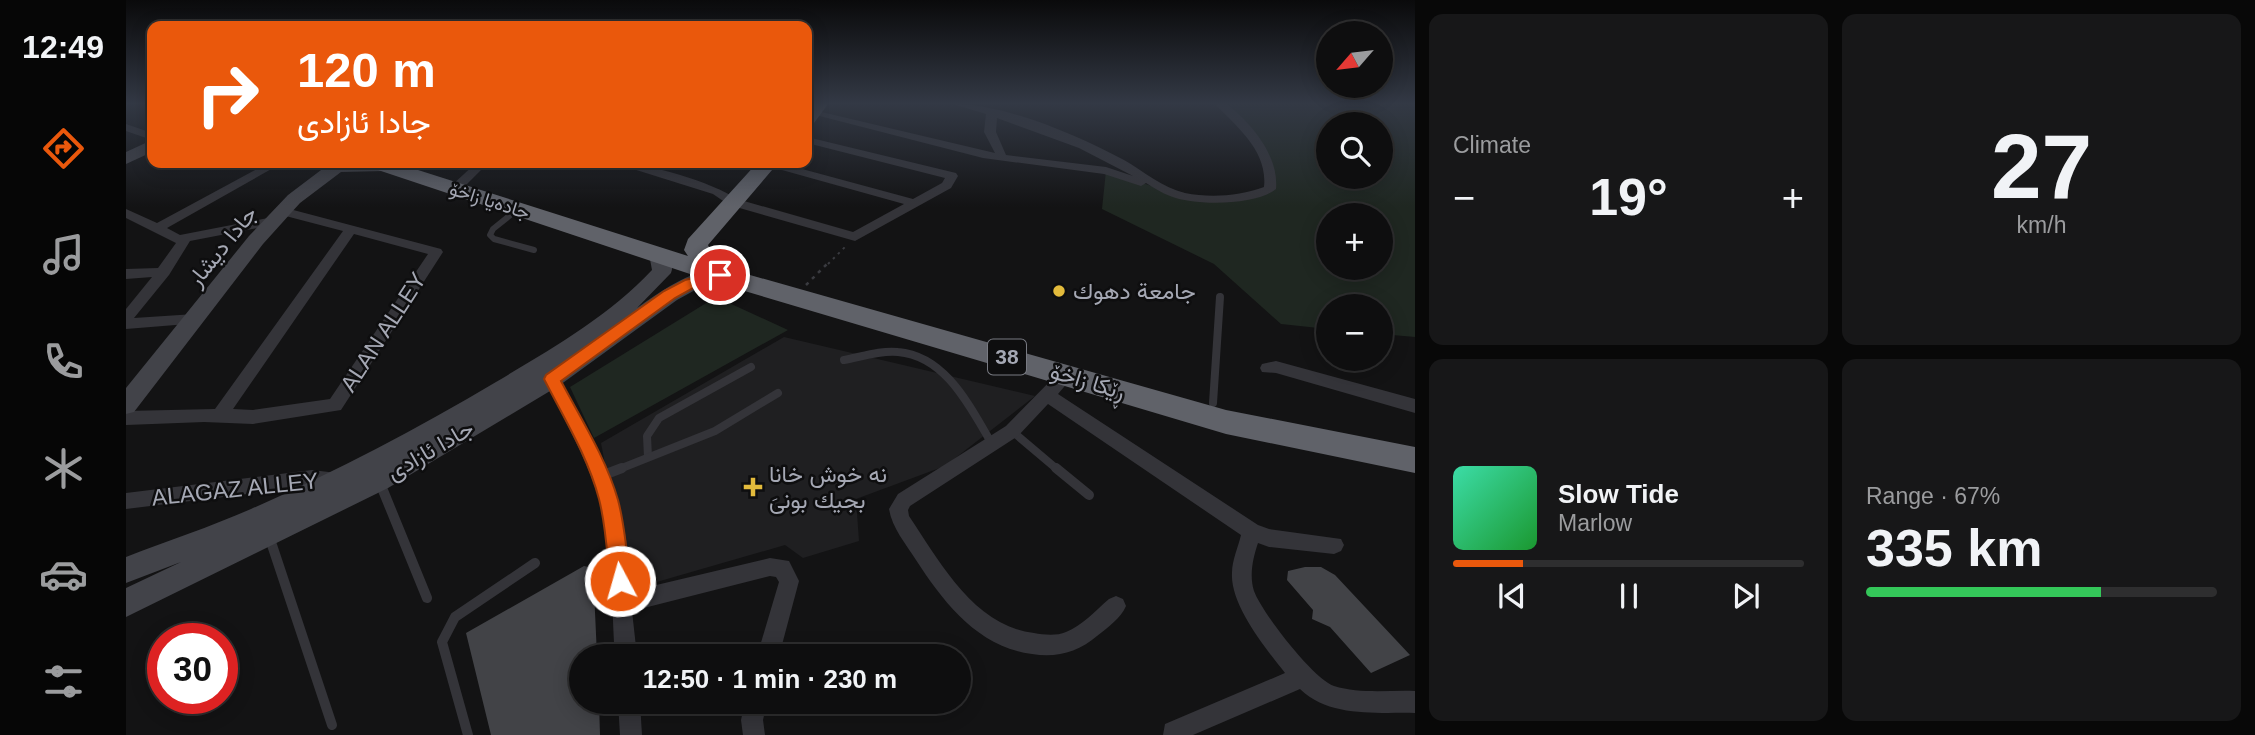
<!DOCTYPE html>
<meta charset="utf-8">
<style>
body{margin:0;font-family:Arial,Vazirmatn,sans-serif;background:#171718;color:#f1f3f6;height:100vh;display:flex;flex-direction:column;font-size:26px;white-space:nowrap}
*{box-sizing:border-box;margin:0}
p{font-size:23px;color:#9b9c9e}
.icon{flex:none;width:38px;height:38px;fill:none;stroke:currentColor;stroke-width:2;stroke-linecap:round;stroke-linejoin:round}
.map{position:relative;flex:1;overflow:hidden}
.details{display:flex;flex-direction:column;gap:14px;padding:14px;background:#080808;width:840px}
.details>*{flex:none}
.banner{position:absolute;left:21px;top:21px;width:665px;height:147px;border-radius:14px;box-shadow:0 4px 18px #0003,0 0 0 2px #2e2e2f;background:#ea580c;color:#fff;overflow:hidden}
.needle{width:46px;rotate:242deg}
.fabs{position:absolute;left:1190px;top:21px;display:grid;gap:14px}
.fabs a{display:grid;place-items:center;width:77px;height:77px;border-radius:50%;background:#0e0e0f;box-shadow:0 4px 18px #0003,0 0 0 2px #2e2e2f;font-size:35px}
.speed{position:absolute;left:21px;top:623px;display:flex;gap:14px;font-size:35px;font-weight:700;text-align:center}
.speed>*{display:grid;place-content:center;width:91px;height:91px;border-radius:50%;background:#0e0e0f;box-shadow:0 4px 18px #0003,0 0 0 2px #2e2e2f;line-height:1}
.speed .limit{border:10px solid #d22;background:#fff;color:#111}
.pin{position:absolute;display:grid;place-items:center;width:60px;height:60px;color:#fff;margin:-30px;border:4px solid #fff;border-radius:50%;box-shadow:0 2px 7px #0007}
.me{position:absolute;width:77px;margin:-38px;rotate:354deg;stroke-linejoin:round;filter:drop-shadow(0 0 5px #0008)}
.turn{display:flex;align-items:center;gap:24px;height:147px;padding:0 35px;font-size:32px}
.turn .icon{width:91px;height:91px;stroke-width:2.5}
.turn b{display:block;font-size:49px;line-height:60px}
.big{font-size:52px;font-weight:700;line-height:1.1}
.details .widget{flex:1;display:flex;flex-direction:column;justify-content:center;gap:10px;min-width:0;padding:0 24px;border-radius:14px;background:#171718}
.details .dial{align-items:center;gap:0}
.dial b{font-size:91px;line-height:1}
.song{display:flex;align-items:center;gap:21px}
.cover{width:84px;height:84px;border-radius:10px;background:linear-gradient(135deg,hsl(160 70% 55%),hsl(130 70% 35%))}
.played{height:7px;border-radius:4px;background:linear-gradient(90deg,#ea580c 20%,#2e2e2f 20%)}
.keys{display:flex;justify-content:space-around;direction:ltr}
.heat{display:flex;justify-content:space-between;align-items:center;font-size:38px;direction:ltr}
.charge{height:10px;border-radius:5px;background:linear-gradient(90deg,#34c759 67%,#2e2e2f 0)}
.details .tiles{flex:1;display:grid;gap:14px;grid-template-columns:repeat(2,1fr)}
.trip{position:absolute;left:443px;top:644px;width:402px;height:70px;border-radius:35px;background:#0e0e0f;box-shadow:0 4px 18px #0003,0 0 0 2px #2e2e2f;font-weight:700;line-height:70px;text-align:center}
main{display:flex;flex:1;min-height:0}
.tab-bar{display:flex;flex-direction:column;width:126px;justify-content:space-around;align-items:center;background:#060606;color:#9b9c9e}
.tab-bar .icon{width:49px;height:49px}
.tab-bar .current{color:#ea580c}
.tab-bar b{font-size:32px;color:#f1f3f6}
.map>svg:first-child{display:block}
</style>
<main>
<nav class="tab-bar">
<b>12:49</b>
<svg class="icon current" aria-label="directions" viewBox="0 0 24 24"><path d="M12 3l9 9-9 9-9-9zM9 14v-3h6M13 9l2 2-2 2"/></svg>
<svg class="icon" aria-label="music" viewBox="0 0 24 24"><path d="M9 18V5l10-2v13"/><circle cx="6" cy="18" r="3"/><circle cx="16" cy="16" r="3"/></svg>
<svg class="icon" aria-label="phone" viewBox="0 0 24 24"><path d="M5 4h4l2 5-3 2q2 4 5 5l2-3 5 2v4C11 20 4 13 5 4z"/></svg>
<svg class="icon" aria-label="climate" viewBox="0 0 24 24"><path d="M12 3v18M4 7l16 10M4 17L20 7"/></svg>
<svg class="icon" aria-label="car" viewBox="0 0 24 24"><path d="M5 17H2v-5l4-1 3-4h7l3 4 3 1v5h-3M9 17h6M6 11h13"/><circle cx="7" cy="17" r="2"/><circle cx="17" cy="17" r="2"/></svg>
<svg class="icon" aria-label="filters" viewBox="0 0 24 24"><path d="M4 7h16M4 17h16"/><circle cx="9" cy="7" r="2"/><circle cx="15" cy="17" r="2"/></svg>
</nav>
<div class="map">
<svg width="1289" height="735" viewBox="0 0 1289 735">
<rect width="100%" height="100%" fill="#131314"/>
<path fill="#1f1f21" d="M658 337 909 396 819 466 730 499 733 541 677 558 659 545 503 590 475 443Z"/>
<g fill="#1f2721" fill-rule="evenodd">
<path d="M1094 104H1289V337L1255 334V306H1202V329L1155 324 1088 264 976 209 980 171 1050 194 1110 198 1144 189 1136 153ZM1202 124H1255V177H1202ZM1202 215H1255V268H1202Z"/>
<path d="M590 297 662 330 468 438 444 387Z"/>
</g>
<g fill="#424347">
<path d="M458 566 467 568 471 656H455V702H473L474 735H365L340 633Z"/>
<path d="M1179 567H1195L1209 575 1284 655 1245 673 1204 627 1186 619 1187 610 1161 580 1162 571Z"/>
</g>
<g fill="none" stroke-linecap="round" stroke-linejoin="round">
<path stroke="#3a3b40" stroke-width="2" stroke-dasharray="2.5 4.5" stroke-linecap="butt" d="M702 264 720 246"/>
<path stroke="#3a3b40" stroke-width="2.5" stroke-dasharray="3.5 5" stroke-linecap="butt" d="M680 285 703 262"/>
<path stroke="#343439" stroke-width="6" d="M392 209 367 229 364 235 368 239 408 250"/>
<g stroke="#343439" stroke-width="8">
<path d="M718 360C735 357 754 350 772 352 820 356 844 407 866 444"/>
<path d="M1087 403 1094 297"/>
<path d="M886 431 932 470"/>
<path d="M522 457 521 436 533 418 625 367"/>
<path d="M491 470 589 431 652 393"/>
</g>
<g stroke="#343439" stroke-width="10">
<path d="M930 468 963 495"/>
<path d="M475 476 496 468"/>
<path d="M254 483 301 598"/>
<path d="M143 536 206 725"/>
<path d="M342 735 316 642 329 617 409 563"/>
</g>
<g fill="#343439" fill-rule="evenodd">
<path d="M827 104C880 104 951 135 998 160 1017 171 1037 188 1059 193 1084 198 1114 196 1138 187 1142 151 1111 127 1089 104H1101C1126 124 1153 156 1150 189 1130 206 1068 206 1044 196 1036 193 1028 188 1020 183L1015 186 978 174 857 158 682 113 687 110 869 153 858 132 860 114ZM871 118 953 148 1007 176 980 167 880 155 870 132Z"/>
<path d="M0 124 26 133V140L0 131Z"/>
<path d="M681 137 830 173 832 176 825 188 729 241 603 205 587 194 488 163C519 162 586 182 611 199L727 232 778 204 638 165 636 163H654L787 199 816 183 819 178 681 143Z"/>
<path d="M142 163H156L41 228 54 235 147 217 153 221 147 225 64 241 43 275 8 318 69 314 74 315 76 319 74 323 0 329V309L26 277 0 279V269L32 268 50 243 0 218V209L31 223Z"/>
<path d="M350 163H362L333 192H325V186Z"/>
<path d="M156 207 315 249 317 252 215 410 127 424 78 422 0 425V411L89 409 217 231 152 214 150 211ZM228 234 302 254 204 399 127 410 107 409Z"/>
<path d="M1150 361 1289 399V413L1150 373 1136 372 1134 368 1136 364Z"/>
<path d="M941 368 947 370 949 374 932 394 1132 525 1143 529 1215 539 1218 545 1215 551 1208 554 1143 547 1132 543C1127 558 1123 575 1128 591 1135 611 1187 679 1208 686 1233 694 1263 690 1289 691V713C1251 712 1204 718 1174 689L1067 735H1037L1039 724 1159 673C1140 649 1104 605 1106 573 1106 560 1112 548 1115 535L922 404 892 436 784 506 782 510 783 516C814 562 848 626 908 633 918 635 931 636 940 632 956 626 970 610 983 599L990 596 997 599 1000 606C995 618 981 628 971 636 952 652 931 658 906 654 852 647 818 603 790 560 780 544 766 528 763 509L772 494 880 426 935 370Z"/>
<path d="M426 373 432 375C458 423 489 472 498 527 502 548 503 570 505 591L644 558 663 561 673 581 653 656H631L653 582 650 577 644 576 506 611 511 656H489C485 605 488 544 472 496 459 455 437 417 418 379L420 375Z"/>
<path d="M186 470 219 474 222 479 219 484 213 487 186 486 0 509V493Z"/>
<path d="M492 702H514L516 735H494Z"/>
<path d="M619 702H641L637 720 639 735H617L615 720Z"/>
</g>
<g fill="#424349" fill-rule="evenodd">
<path d="M26 140V152L0 164V152Z"/>
<path d="M209 163H265L268 166 259 171 215 172 174 203 137 244 8 412 0 414V388L123 236 162 195 203 164Z"/>
<path d="M533 248 540 250C545 257 548 265 545 273L511 308C532 293 574 263 601 270L604 275 601 280 571 289 551 300 434 385 262 488 0 617V588L55 562 0 583V557C41 541 84 527 125 509 209 472 291 429 370 382 425 349 482 317 526 270L523 254 526 250Z"/>
</g>
<g fill="#606269" fill-rule="evenodd">
<path d="M683 104H702L688 123 681 125Z"/>
<path d="M240 163H270L562 256 558 250 562 239 631 163H652L582 245 584 249 609 256 612 262 609 268 603 269 1100 410 1289 447V473L1100 434 585 281 243 167Z"/>
</g>
</g>
<linearGradient id="sky" x2="0" y2="1"><stop stop-color="#0a0a0b"/><stop offset="0.5" stop-color="#333945"/><stop offset="1" stop-color="#333945" stop-opacity="0"/></linearGradient>
<rect width="1289" height="207" fill="url(#sky)"/>
<path fill="#ea580c" stroke="#983908" stroke-width="2" d="M594 271 601 275 599 279 569 287 549 298 435 381C455 419 480 458 492 500 499 526 501 554 504 581L501 588 494 591 487 588 484 581C481 554 480 526 473 499 462 457 438 418 418 379L420 375 538 291 559 280Z"/>
<g fill="#e3bb3c" stroke="#0e0e0f" stroke-width="2.5">
<circle cx="933" cy="291" r="7"/>
<path d="M623.5 476.5h7v7h7v7h-7v7h-7v-7h-7v-7h7z"/>
</g>
<g text-anchor="middle" stroke-width="5" stroke-linejoin="round" paint-order="stroke">
<g font-size="19" fill="#a5a8b4" stroke="#0e0e0f">
<text transform="translate(364 200) rotate(18)" y="7">جادەیا زاخۆ</text>
</g>
<rect fill="#0e0e0f" stroke="#787a82" stroke-width="2" x="862" y="339.5" width="38" height="35" rx="5"/>
<g font-size="21" font-weight="bold" fill="#a5a8b4">
<text x="881" y="364">38</text>
</g>
<g font-size="23" fill="#a5a8b4" stroke="#0e0e0f">
<text transform="translate(96 246) rotate(-51)" y="8">جادا دیشار</text>
<text transform="translate(257 332) rotate(-57)" y="8">ALAN ALLEY</text>
<text transform="translate(962 381) rotate(17)" y="8">ڕێکا زاخۆ</text>
<text transform="translate(304 450) rotate(-30)" y="8">جادا ئازادی</text>
<text transform="translate(109 489) rotate(-6)" y="8">ALAGAZ ALLEY</text>
</g>
<g font-size="23" fill="#a5a8b4" stroke="#0e0e0f" text-anchor="start">
<text x="947" y="299">جامعة دهوك</text>
<text x="643" y="482">نه خوش خانا<tspan x="643" dy="26">بجيك بونىَ</tspan></text>
</g>
</g>
</svg>
<div class="fabs">
<a><svg class="needle" viewBox="-14 -14 28 28"><path d="M0-13l5 13h-10z" fill="#e53935"/><path d="M0 13l5-13h-10z" fill="#9b9c9e"/></svg></a>
<a><svg class="icon" aria-label="search" viewBox="0 0 24 24"><circle cx="10" cy="10" r="6"/><path d="M15 15l6 6"/></svg></a>
<a>+</a>
<a>−</a>
</div>
<div class="speed"><div class="limit">30</div></div>
<div class="pin" style="left:594px;top:275px;background:#d93025"><svg class="icon" aria-label="arrive" viewBox="0 0 24 24"><path d="M6 21V4h12l-3 4 3 4H6"/></svg></div>
<svg class="me" style="left:494px;top:581px" viewBox="-20 -20 40 40"><circle r="17" fill="#ea580c" stroke="#fff" stroke-width="3"/><path d="M0-11L8 9 0 5-8 9z" fill="#fff"/></svg>
<div class="trip">12:50 · 1 min · 230 m</div>
<div class="banner">
<div class="turn"><svg class="icon" aria-label="right" viewBox="0 0 24 24"><path d="M7 20v-9h11M14 6l5 5-5 5"/></svg><div><b>120 m</b>جادا ئازادی</div></div>
</div>
</div>
<section class="details">
<div class="tiles">
<div class="widget"><p>Climate</p>
<div class="heat"><a>−</a><b class="big">19°</b><a>+</a></div>
</div>
<div class="widget dial"><b>27</b><p>km/h</p></div>
<div class="widget">
<div class="song"><i class="cover"></i><div><b>Slow Tide</b><p>Marlow</p></div></div>
<div class="played"></div>
<div class="keys"><svg class="icon" aria-label="previous" viewBox="0 0 24 24"><path d="M18 5L8 12l10 7zM5 5v14"/></svg><svg class="icon" aria-label="pause" viewBox="0 0 24 24"><path d="M8 5v14M16 5v14"/></svg><svg class="icon" aria-label="next" viewBox="0 0 24 24"><path d="M6 5l10 7-10 7zM19 5v14"/></svg></div>
</div>
<div class="widget"><p>Range · 67%</p><b class="big">335 km</b><div class="charge"></div></div>
</div>
</section>
</main>
